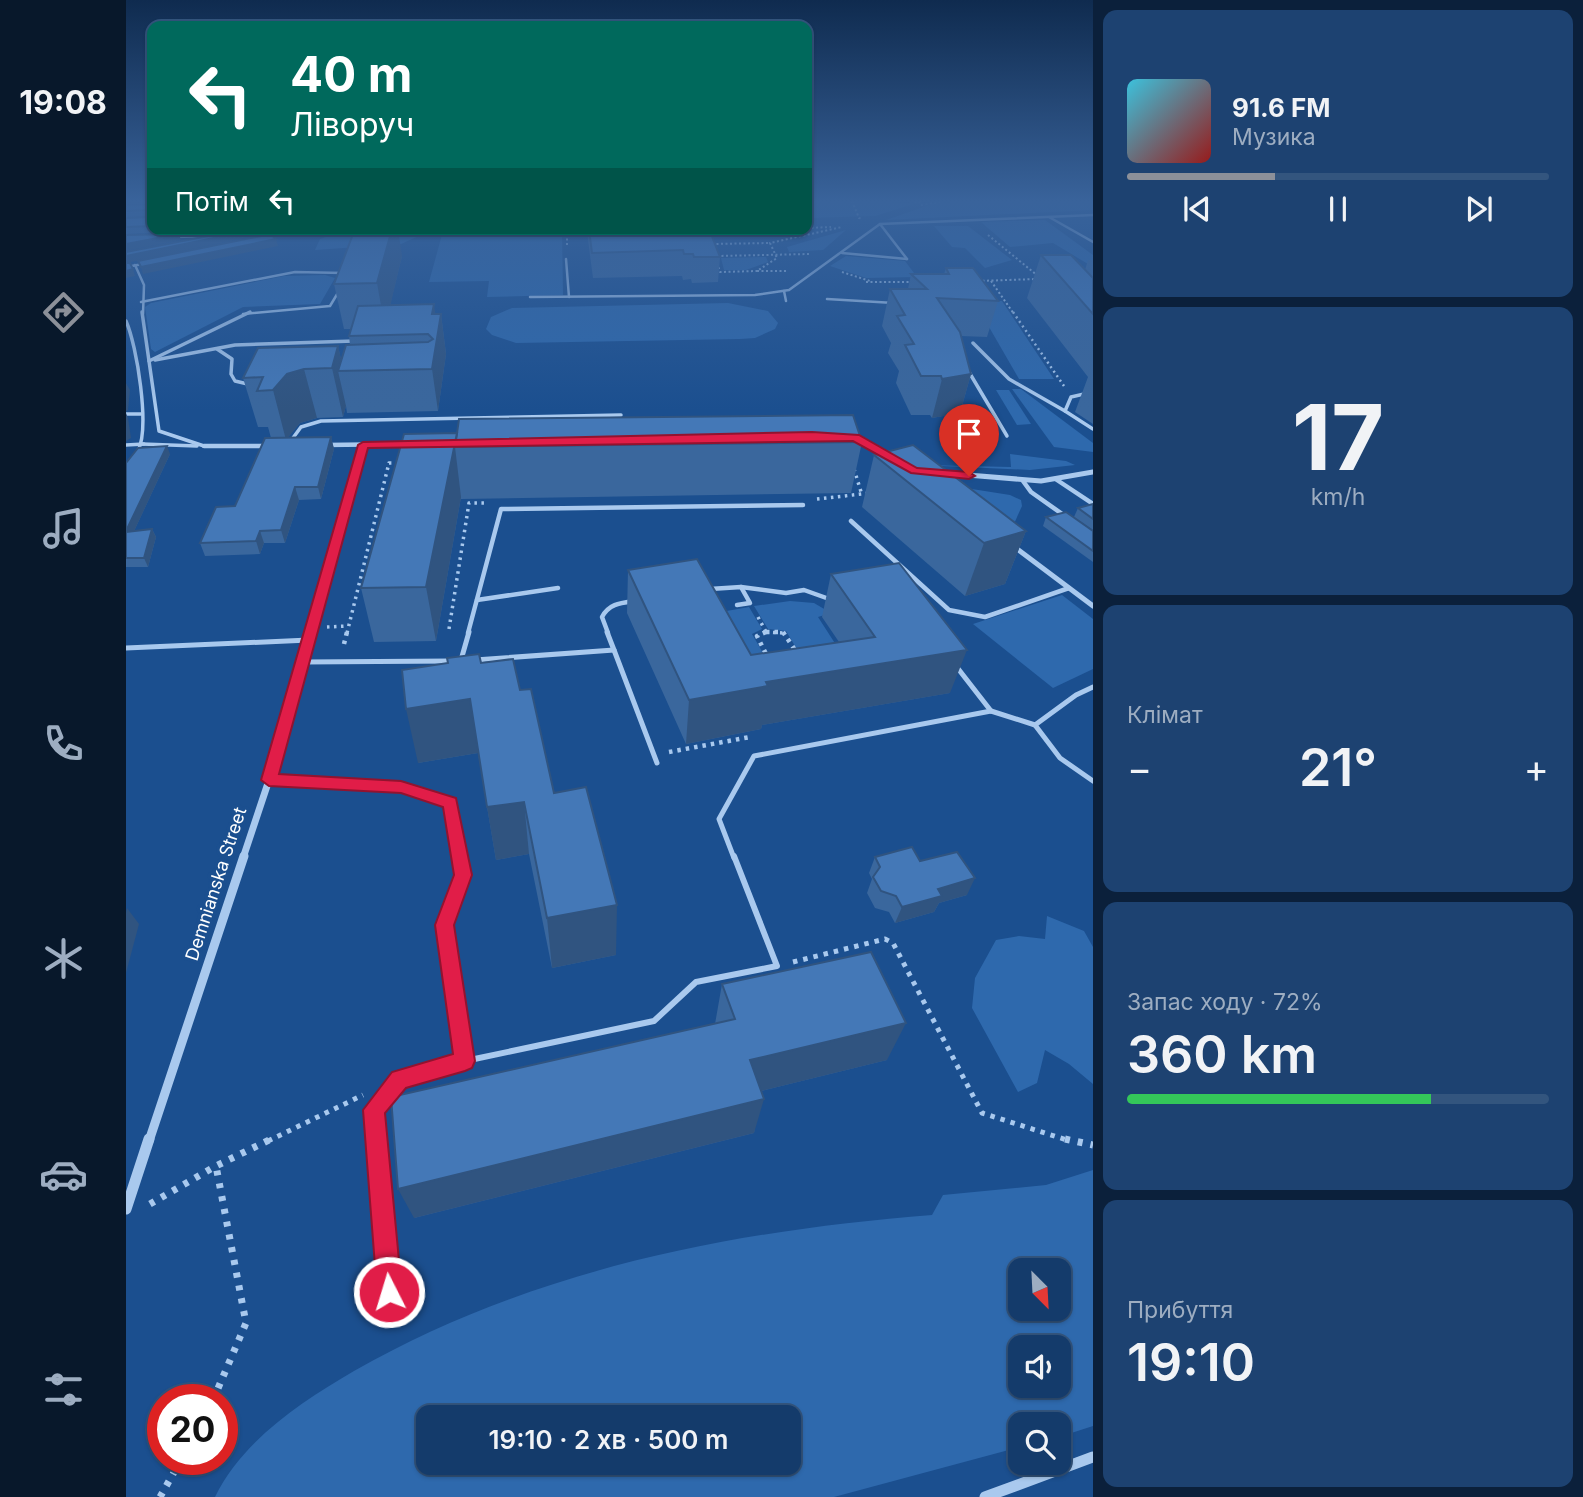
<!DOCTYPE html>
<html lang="uk">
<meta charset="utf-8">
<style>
body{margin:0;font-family:Inter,sans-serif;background:#1d4271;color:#f1f3f6;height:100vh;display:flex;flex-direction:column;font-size:26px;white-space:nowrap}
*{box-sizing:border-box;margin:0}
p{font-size:23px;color:#9dadc1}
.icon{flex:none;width:38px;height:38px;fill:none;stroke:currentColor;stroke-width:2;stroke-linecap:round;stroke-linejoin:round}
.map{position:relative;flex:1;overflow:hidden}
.panel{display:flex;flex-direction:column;gap:10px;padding:10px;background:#0b203b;width:490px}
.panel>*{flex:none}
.top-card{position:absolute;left:21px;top:21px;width:665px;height:214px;border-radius:14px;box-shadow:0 2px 5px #0004,0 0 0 2px #33557e;background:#00695c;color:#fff;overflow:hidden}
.needle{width:46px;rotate:156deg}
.fabs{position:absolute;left:882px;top:1258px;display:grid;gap:14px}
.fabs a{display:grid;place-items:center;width:63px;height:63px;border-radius:14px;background:#143b6b;box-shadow:0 2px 5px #0004,0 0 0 2px #33557e;font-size:35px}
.speed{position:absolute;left:21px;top:1384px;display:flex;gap:14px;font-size:35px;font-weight:700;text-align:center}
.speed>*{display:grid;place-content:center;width:91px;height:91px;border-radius:50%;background:#143b6b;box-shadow:0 2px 5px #0004,0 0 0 2px #33557e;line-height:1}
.speed .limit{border:10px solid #d22;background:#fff;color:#111}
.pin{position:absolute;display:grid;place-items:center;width:60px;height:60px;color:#fff;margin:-72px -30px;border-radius:50% 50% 50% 0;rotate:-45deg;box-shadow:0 0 7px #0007}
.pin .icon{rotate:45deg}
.me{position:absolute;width:77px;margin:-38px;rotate:355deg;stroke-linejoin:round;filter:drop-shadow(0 0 5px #0008)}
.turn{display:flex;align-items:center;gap:24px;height:147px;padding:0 28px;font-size:32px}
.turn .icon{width:91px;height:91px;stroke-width:2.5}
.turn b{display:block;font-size:49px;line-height:60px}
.then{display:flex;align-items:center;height:66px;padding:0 28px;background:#0003;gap:14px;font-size:26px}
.big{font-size:52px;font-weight:600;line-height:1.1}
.panel .tile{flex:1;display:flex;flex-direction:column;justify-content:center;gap:10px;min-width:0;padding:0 24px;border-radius:14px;background:#1d4271}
.panel .dial{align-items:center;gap:0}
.dial b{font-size:91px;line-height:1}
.song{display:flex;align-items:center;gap:21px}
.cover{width:84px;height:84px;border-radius:10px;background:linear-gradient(135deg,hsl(190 70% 55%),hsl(0 70% 35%))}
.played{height:7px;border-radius:4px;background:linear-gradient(90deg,#8c9099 35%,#33557e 35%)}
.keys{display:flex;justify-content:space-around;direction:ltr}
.heat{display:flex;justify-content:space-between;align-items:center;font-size:38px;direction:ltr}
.charge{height:10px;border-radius:5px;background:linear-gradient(90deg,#34c759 72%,#33557e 0)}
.trip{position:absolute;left:290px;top:1405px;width:385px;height:70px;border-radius:14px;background:#143b6b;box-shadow:0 2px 5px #0004,0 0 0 2px #33557e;font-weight:600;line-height:70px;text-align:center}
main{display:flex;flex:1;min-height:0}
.tab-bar{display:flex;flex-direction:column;width:126px;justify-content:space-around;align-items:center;background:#08182b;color:#9dadc1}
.tab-bar .icon{width:49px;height:49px}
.tab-bar .active{color:#8c9099}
.tab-bar b{font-size:32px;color:#f1f3f6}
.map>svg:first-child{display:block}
</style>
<main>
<nav class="tab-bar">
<b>19:08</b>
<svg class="icon active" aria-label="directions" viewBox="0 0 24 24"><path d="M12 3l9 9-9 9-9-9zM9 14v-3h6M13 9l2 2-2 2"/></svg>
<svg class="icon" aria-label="music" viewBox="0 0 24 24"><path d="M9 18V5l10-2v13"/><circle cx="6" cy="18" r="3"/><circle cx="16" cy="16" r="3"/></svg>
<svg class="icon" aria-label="phone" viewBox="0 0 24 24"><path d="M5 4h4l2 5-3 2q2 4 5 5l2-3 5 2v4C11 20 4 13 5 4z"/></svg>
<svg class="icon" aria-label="climate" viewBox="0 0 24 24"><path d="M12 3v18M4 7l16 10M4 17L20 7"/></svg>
<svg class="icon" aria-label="car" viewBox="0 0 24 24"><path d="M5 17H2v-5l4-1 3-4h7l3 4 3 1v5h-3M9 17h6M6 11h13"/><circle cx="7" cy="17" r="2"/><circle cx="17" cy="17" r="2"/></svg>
<svg class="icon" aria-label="filters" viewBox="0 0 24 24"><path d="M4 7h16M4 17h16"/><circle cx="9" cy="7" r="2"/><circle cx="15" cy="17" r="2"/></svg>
</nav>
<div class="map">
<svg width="967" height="1497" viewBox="0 0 967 1497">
<rect width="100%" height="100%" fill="#1b4f8f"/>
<g fill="#2e69ad" fill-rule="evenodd">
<path d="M681 201H756L788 204 749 216 681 218Z"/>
<path d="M840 201H967V210L760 220 809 203Z"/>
<path d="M919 220 967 255V267L927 243 884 247 855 222Z"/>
<path d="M808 226H842L886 260 859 268 839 248 826 247Z"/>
<path d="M224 229H308L275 244 189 250 194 239Z"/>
<path d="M322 229H436L437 295 361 297 363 281 303 282 317 231Z"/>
<path d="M720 230 697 250 663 252 661 247Z"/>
<path d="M720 256 779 261 791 277 740 278 704 266Z"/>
<path d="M640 257 642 262 620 270H598L595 258Z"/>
<path d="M199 275 209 278 194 304 117 307 29 352 25 349 19 307 25 303 158 276Z"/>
<path d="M848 301H876L928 379H893Z"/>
<path d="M602 303 642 311 652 323 649 329 629 338 614 339 390 343 366 335 360 329 365 317 386 308Z"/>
<path d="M886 389H895L967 443V452L928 447Z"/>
<path d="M870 390H883L905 424 891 425Z"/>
<path d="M884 454 940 461 949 465 904 470 795 465 885 467Z"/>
<path d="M846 489 884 495 895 500 896 506 887 526 841 491Z"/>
<path d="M936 595 967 619V669L927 688 847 624Z"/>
<path d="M664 601 688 603 705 613 692 617 732 679 678 661 660 631 642 629 628 606Z"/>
<path d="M623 607 636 629 626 634 649 674 647 683 624 704 578 615Z"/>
<path d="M921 916 958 931 967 947V1084L943 1064 919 1050 911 1083 892 1092 846 1008 849 978 870 940 893 936 919 939Z"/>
<path d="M967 1170V1426L933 1437V1424H894V1447L708 1497H89C117 1440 175 1402 228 1371 405 1270 604 1231 806 1215L817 1195 920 1185ZM894 1270H933V1309H894ZM894 1348H933V1386H894ZM303 1418H663V1463H303Z"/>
</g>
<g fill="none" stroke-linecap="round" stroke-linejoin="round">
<g stroke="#a9c9ee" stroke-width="2" stroke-dasharray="2 2.5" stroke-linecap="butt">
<path d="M726 201 733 218 737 219"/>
<path d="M784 201 797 202"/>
<path d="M795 205 818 201"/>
<path d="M681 228 705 227"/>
<path d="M579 231 652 229"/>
<path d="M862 235 912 276"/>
<path d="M586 244 644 243"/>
<path d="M441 245V232H466"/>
<path d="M591 256 684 254"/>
<path d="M591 263 594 272 631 271"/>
<path d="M660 271H631L651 258 644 243 716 227"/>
<path d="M716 272 744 281"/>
<path d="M852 281 910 279"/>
<path d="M865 281 888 314"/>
<path d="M740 282H788"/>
</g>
<path stroke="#a9c9ee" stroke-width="2.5" stroke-dasharray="2 3.5" stroke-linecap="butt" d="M887 312 938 386"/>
<g stroke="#a9c9ee" stroke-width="3.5" stroke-dasharray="2.5 4.5" stroke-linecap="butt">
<path d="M728 469 736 495"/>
<path d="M691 499 745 493"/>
<path d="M632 617 640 632 637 633"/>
<path d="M201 627 221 626"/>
<path d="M323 629 343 503H361"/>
<path d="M640 632 658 633"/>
<path d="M221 633 263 463H267"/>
</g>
<g stroke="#a9c9ee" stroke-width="4.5" stroke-dasharray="3.5 5" stroke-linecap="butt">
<path d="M640 632 631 636 641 656"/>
<path d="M640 632H657L671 653"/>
<path d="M218 644 221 632"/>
<path d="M543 752 624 737"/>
</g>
<g stroke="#a9c9ee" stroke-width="5" stroke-dasharray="4.5 6" stroke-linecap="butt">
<path d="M667 962 759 939 767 943 856 1113 944 1141"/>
<path d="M142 1141 237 1095"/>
</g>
<g stroke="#a9c9ee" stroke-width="7" stroke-dasharray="5 8" stroke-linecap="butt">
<path d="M939 1139 967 1145"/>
<path d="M24 1204 90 1166 145 1139"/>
<path d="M87 1400 120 1323 90 1166"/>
<path d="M34 1497 55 1460"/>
</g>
<g stroke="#a9c9ee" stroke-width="2.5">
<path d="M923 217 967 242"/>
<path d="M754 224 781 259"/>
<path d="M111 235 138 234 136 239"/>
<path d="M48 237 87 236"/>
<path d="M716 253 781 259"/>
<path d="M440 259 443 297"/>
<path d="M9 265 18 285 17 314"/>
<path d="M0 267 17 264"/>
<path d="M658 291 660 301"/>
<path d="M404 297 629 295 663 290 754 224 967 215"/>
<path d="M701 299 768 303"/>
<path d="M15 302 169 272 218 273"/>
<path d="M117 314 204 306 213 291"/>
</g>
<g stroke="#a9c9ee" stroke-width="3.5">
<path d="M16 312 33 431 78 446"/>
<path d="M0 321C11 346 24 427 12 451"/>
<path d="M847 343 883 379 939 411"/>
<path d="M91 349 106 359 105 374 109 381 126 385"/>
<path d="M29 360 109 345 228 341"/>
<path d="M23 361 124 312"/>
<path d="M843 372 881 436"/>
<path d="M967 392 945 397 939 411 967 429"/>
<path d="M0 414H15"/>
<path d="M164 442 175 427 195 421 495 415"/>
<path d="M16 444 71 446"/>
<path d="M0 445 18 444"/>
</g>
<g stroke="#a9c9ee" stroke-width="4.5">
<path d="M931 480 967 504"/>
<path d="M897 481 905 492 939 516"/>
<path d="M725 521 823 610 859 617 943 588"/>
<path d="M615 587 660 593 678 590 706 600"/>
<path d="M584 589 615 587 624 603 611 605"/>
<path d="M351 600 432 588"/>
<path d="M342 633 375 509 677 505"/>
<path d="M482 633 476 617C483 604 494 603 508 601"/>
</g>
<g stroke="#a9c9ee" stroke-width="5">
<path d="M0 648 183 640"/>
<path d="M488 650 531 763"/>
<path d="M335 660 343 632"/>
<path d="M349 660 488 650 481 632"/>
<path d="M178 662 325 661"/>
<path d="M830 666 865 711"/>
<path d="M909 725 950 695 967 687"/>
<path d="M143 780 275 787 324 803 333 858"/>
<path d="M608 858 593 819 628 756 865 711 909 725 934 758 967 781"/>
</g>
<g stroke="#a9c9ee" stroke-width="6">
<path d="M333 856 336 875 318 925 339 1061 528 1021 570 982 651 966 608 856"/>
<path d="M251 1141 248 1110 273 1079 339 1061"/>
</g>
<path stroke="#a9c9ee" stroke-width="8" d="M250 1139 263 1292"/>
<g stroke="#a9c9ee" stroke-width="4.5">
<path d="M728 438 761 455"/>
<path d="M199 445 282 444"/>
<path d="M78 446H142"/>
<path d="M234 455 237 445"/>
</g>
<g stroke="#a9c9ee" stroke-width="5">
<path d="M758 453 763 456"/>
<path d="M817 473 915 481 967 472"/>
<path d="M886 545 967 606"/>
<path d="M184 633 235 453"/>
</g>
<path stroke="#a9c9ee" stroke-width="7" d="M117 858 143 780 185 632"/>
<path stroke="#a9c9ee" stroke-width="9" d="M23 1141 118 856"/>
<g stroke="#a9c9ee" stroke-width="11">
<path d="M0 1209 23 1139"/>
<path d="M859 1497 967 1457"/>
</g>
</g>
<g fill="#3a679d">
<path d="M0 201H26V229H112L0 234V218L24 217 25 216 0 217V205L24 204 26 202 0 204Z"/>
<path d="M461 229H583L594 257 592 282 566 283 565 279 557 280 556 276 467 278 462 240Z"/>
<path d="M915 255 959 270 962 260H967V424L949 412 962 377 901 298Z"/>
<path d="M276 256 264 305 309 314H315L320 354 312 411 221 413 220 406 217 417 191 418 174 423 162 437H205L208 449 195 499 173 500 159 543H138L134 554 79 556 74 543 109 506 145 438 142 427H132L117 378 212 346 215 360 224 345 223 336 225 329H218L208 284Z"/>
<path d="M820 268 872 301 861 337 835 336 845 374 834 413 806 418 804 415H785L770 383 773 371 762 353 765 343 756 326 764 289H782L785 274H818Z"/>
<path d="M278 434 736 442 725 493 335 499V497L310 641 248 642 235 588Z"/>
<path d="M44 454 8 531 26 529 30 537 22 567H0V463Z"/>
<path d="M748 455 900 531 879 584 839 596 736 507Z"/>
<path d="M967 504V530L948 517 952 508Z"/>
<path d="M920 517 967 531V562L917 526Z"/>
<path d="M502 570 625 655 713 642 696 617 705 574 824 693 636 725 635 729 560 744 501 613Z"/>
<path d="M355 663 394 690 428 793 490 955 426 968 403 854 370 860 352 753 292 763Z"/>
<path d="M749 857 794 861 841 895 813 903 808 912 769 923 763 912 749 908 741 893 746 879 743 873Z"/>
<path d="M596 984 761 1060 635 1091 628 1133 288 1218 589 1024Z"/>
</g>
<g fill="#305480">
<path d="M0 201H26V202L0 204Z"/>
<path d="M266 229H272L276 256 259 328 251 283Z"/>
<path d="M117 232 119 238 0 263V256Z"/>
<path d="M53 234 55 240 0 251V244Z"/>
<path d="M150 239 152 246 17 274 15 267Z"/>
<path d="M7 269 9 276 0 278V271Z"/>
<path d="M308 304 312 334 315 314 320 354 312 411 306 369V314Z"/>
<path d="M212 346 218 371H212L220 406 217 417 206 368Z"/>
<path d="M178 369 191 418 174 423 160 440 147 390 161 374Z"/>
<path d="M845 374 834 413 806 418 816 379Z"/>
<path d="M0 383 4 390 2 410 0 411Z"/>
<path d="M0 413 2 418 5 438 0 441Z"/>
<path d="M331 433 329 447 335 497 310 641 300 587Z"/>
<path d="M205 437 208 449 195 499 192 487Z"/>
<path d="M41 446 44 454 4 540 0 531Z"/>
<path d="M169 487 173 500 159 543 155 530Z"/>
<path d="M26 529 30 537 22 567 18 558Z"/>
<path d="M134 531 138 543 134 554 130 541Z"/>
<path d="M900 531 879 584 839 596 858 543Z"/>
<path d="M841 650 824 693 636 725 635 729 560 744 563 700 640 682Z"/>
<path d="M344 699 352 753 292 763 280 709Z"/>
<path d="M398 802 403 854 370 860 361 807Z"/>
<path d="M849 878 841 895 813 903 808 912 769 923 776 907 812 889Z"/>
<path d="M491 905 490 955 426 968 421 918Z"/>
<path d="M1 908 13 924 0 973V913Z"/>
<path d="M780 1023 761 1060 615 1096 624 1060Z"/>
<path d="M638 1099 628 1133 288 1218 272 1189Z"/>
</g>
<g fill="#4478b7" stroke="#305480" stroke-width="2">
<path d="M26 202V212L24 210 0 211V205L24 204Z"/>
<path d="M26 215V226L0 227V218L24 217Z"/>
<path d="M229 229H266L251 283 208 284Z"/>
<path d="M463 229H583L594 257H568L567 254H558L557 250 466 253Z"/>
<path d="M139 230 150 239 15 267 12 261 135 236Z"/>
<path d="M117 232 0 256V252L82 236 85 233Z"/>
<path d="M53 234 0 244V235Z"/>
<path d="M915 255H945L967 278V314Z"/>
<path d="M0 263H4L7 269 0 271Z"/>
<path d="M820 268H847L872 301 811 298 834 332 845 374 816 379 815 376H795L779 345 788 344 771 316 779 315 764 289H801L785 274H823Z"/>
<path d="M308 304 306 314H315L306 369 212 371 220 345 302 342 307 339 302 334 223 336 232 306Z"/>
<path d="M212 346 206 368 178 369 161 374 147 390 131 391 137 377 117 378 132 348Z"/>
<path d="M727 415 736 442 329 447 333 419Z"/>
<path d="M331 433 300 587 235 588 278 434Z"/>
<path d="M205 437 192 487H169L155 530 134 531 130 541 74 543 90 507 109 506 139 438Z"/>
<path d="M787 445 900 531 858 543 748 455Z"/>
<path d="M41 446 0 531V463L12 448Z"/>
<path d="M967 504V519L952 508Z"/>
<path d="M940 512 967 531V551L920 517Z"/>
<path d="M26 529 18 558H0V532Z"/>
<path d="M571 559 625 655 749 637 705 574 773 563 841 650 640 682 642 686 563 700 502 570Z"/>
<path d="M353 654 355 663 387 659 394 690 405 689 428 793 460 787 491 905 421 918 398 802 361 807 344 699 280 709 276 670 322 663 321 658Z"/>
<path d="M786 847 794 861 831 852 849 878 812 889 816 896 776 907 770 896 755 891 747 877 754 867 749 857Z"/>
<path d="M745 952 780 1023 624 1060 638 1099 272 1189 265 1097 609 1019 596 984Z"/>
</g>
<linearGradient id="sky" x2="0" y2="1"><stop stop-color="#0f2b4f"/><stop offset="0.49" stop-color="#39639b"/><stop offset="1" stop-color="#39639b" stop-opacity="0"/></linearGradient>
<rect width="967" height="410" fill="url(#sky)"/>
<path fill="#e11d48" stroke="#92132f" stroke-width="2" d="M686 432 733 435 791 468 843 472 849 476 843 479 785 473 727 441 242 448 153 774 275 781 330 798 346 875 328 925 349 1061 346 1068 339 1071 280 1088 259 1113 276 1292 272 1300 263 1304 255 1300 251 1292 237 1110 266 1072 327 1054 309 925 328 875 317 807 275 793 143 786 135 780 232 445 237 442Z"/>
<g text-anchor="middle" stroke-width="7" stroke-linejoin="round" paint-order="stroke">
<g font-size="18" fill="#fff" stroke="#1b4f8f">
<text transform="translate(90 884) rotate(-72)" y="6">Demnianska Street</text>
</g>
</g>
</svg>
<div class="fabs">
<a><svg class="needle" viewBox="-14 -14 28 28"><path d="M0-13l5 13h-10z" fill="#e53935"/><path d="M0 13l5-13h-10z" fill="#9dadc1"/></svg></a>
<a><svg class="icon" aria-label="sound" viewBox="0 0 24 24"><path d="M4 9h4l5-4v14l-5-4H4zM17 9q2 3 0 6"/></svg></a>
<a><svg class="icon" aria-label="search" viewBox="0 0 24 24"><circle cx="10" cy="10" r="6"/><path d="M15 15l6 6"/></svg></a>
</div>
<div class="speed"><div class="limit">20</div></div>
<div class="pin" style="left:843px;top:476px;background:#d93025"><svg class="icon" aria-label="arrive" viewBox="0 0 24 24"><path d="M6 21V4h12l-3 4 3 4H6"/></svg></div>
<svg class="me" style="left:263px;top:1292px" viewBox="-20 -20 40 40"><circle r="17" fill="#e11d48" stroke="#fff" stroke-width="3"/><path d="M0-11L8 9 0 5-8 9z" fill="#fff"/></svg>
<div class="trip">19:10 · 2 хв · 500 m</div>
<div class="top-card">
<div class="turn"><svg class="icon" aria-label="left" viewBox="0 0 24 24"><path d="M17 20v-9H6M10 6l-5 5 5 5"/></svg><div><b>40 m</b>Ліворуч</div></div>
<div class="then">Потім<svg class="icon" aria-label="left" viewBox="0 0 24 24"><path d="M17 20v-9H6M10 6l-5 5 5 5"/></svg></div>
</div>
</div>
<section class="panel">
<div class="tile">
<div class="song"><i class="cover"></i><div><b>91.6 FM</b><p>Музика</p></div></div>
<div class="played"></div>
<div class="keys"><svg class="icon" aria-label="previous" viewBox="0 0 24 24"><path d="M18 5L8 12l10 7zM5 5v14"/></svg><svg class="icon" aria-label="pause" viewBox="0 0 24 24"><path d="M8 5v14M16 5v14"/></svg><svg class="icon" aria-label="next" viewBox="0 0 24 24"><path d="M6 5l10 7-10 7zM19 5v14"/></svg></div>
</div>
<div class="tile dial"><b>17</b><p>km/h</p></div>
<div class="tile"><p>Клімат</p>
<div class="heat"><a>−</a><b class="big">21°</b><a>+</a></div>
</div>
<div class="tile"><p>Запас ходу · 72%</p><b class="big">360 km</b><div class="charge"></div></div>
<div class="tile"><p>Прибуття</p><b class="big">19:10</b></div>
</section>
</main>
